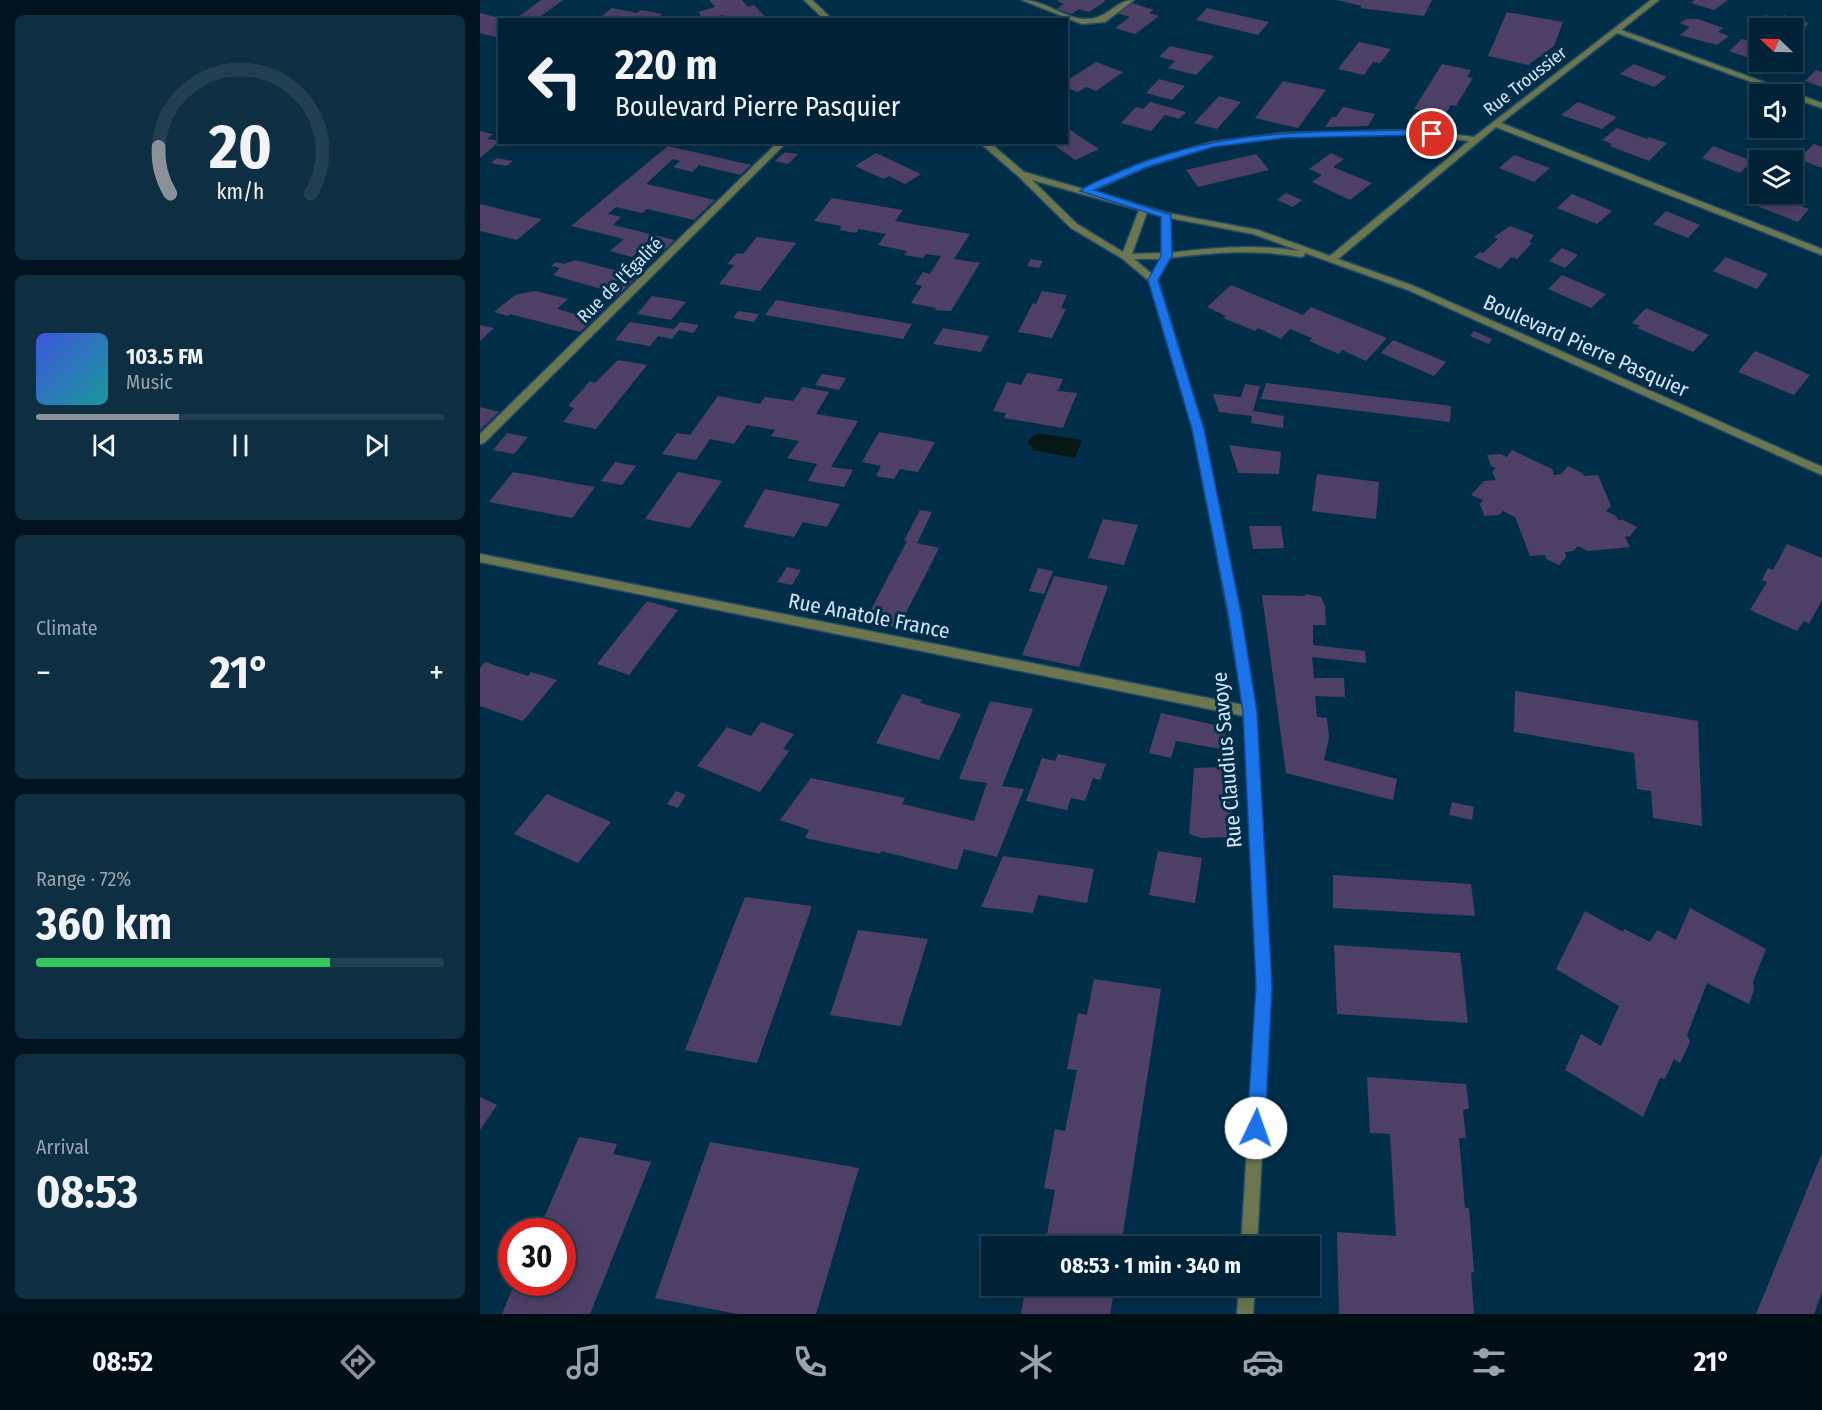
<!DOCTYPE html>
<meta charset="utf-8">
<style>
body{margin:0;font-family:"Fira Sans Condensed",sans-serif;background:#0e2f42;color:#f1f3f6;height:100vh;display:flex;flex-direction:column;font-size:22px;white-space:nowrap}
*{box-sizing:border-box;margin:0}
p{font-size:20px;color:#95a4ad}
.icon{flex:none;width:33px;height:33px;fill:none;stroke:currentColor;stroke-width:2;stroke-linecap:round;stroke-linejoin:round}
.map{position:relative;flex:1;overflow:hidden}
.sheet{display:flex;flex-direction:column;gap:15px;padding:15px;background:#00131e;width:480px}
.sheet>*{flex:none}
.hud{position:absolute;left:18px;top:18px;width:570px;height:126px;border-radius:0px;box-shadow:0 3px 15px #0003,0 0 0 2px #223f52;background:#002237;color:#f1f3f6;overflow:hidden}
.needle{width:39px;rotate:292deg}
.controls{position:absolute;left:1269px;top:18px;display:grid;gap:12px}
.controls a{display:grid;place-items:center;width:54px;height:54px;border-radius:0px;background:#002237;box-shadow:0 3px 15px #0003,0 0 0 2px #223f52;font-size:30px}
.speed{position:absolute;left:18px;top:1218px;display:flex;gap:12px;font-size:30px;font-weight:700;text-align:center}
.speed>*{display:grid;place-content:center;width:78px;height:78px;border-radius:50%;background:#002237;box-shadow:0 3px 15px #0003,0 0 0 2px #223f52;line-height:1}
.speed .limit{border:9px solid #d22;background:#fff;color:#111}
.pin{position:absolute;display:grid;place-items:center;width:51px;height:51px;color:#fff;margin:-26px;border:3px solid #fff;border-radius:50%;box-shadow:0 2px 6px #0007}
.me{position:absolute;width:66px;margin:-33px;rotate:3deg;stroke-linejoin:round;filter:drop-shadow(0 0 4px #0008)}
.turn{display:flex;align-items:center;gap:21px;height:126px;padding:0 18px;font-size:27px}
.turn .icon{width:78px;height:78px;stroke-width:2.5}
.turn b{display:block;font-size:42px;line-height:51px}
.big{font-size:45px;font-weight:700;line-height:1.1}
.sheet .card{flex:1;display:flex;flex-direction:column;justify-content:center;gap:9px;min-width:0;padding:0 21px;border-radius:9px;background:#0e2f42}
.sheet .dial{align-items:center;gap:0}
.dial svg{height:156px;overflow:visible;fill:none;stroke:#223f52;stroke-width:7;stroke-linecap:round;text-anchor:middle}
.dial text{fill:#f1f3f6;stroke:none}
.song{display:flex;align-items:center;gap:18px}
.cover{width:72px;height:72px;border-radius:9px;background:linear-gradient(135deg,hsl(230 70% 55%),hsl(180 70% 35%))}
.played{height:6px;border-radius:3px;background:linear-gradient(90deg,#8c9099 35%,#223f52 35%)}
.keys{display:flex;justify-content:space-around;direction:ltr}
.heat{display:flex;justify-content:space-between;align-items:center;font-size:33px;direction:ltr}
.charge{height:9px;border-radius:4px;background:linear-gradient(90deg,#34c759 72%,#223f52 0)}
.trip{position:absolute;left:501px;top:1236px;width:339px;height:60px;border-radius:0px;background:#002237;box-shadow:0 3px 15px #0003,0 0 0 2px #223f52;font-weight:700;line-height:60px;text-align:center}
.tab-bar{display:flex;height:96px;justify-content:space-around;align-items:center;background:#000e16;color:#95a4ad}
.tab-bar .icon{width:42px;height:42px}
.tab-bar .selected{color:#8c9099}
.tab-bar b{font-size:27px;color:#f1f3f6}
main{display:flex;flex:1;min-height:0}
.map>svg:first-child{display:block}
</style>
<main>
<section class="sheet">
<div class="card dial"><svg viewBox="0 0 100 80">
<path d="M14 69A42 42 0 1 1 86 69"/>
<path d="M14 69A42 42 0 0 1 8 45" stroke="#8c9099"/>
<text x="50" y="56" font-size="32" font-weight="700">20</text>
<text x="50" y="72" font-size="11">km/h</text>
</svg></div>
<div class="card">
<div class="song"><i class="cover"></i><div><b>103.5 FM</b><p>Music</p></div></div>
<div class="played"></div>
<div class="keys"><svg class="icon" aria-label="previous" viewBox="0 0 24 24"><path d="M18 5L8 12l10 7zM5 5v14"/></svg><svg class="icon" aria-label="pause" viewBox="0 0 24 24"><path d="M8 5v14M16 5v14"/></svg><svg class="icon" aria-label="next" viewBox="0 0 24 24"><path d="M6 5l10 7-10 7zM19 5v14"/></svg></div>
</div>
<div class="card"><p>Climate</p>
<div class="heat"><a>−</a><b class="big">21°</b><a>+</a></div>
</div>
<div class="card"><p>Range · 72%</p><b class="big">360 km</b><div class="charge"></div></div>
<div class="card"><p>Arrival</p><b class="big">08:53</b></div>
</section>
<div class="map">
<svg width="1342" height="1314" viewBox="0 0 1342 1314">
<rect width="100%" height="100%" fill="#002e49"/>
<path fill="#051814" d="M558 433 602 440 595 458 552 450 553 447 548 444V440Z"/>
<g fill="#4e3f67">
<path d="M61 0H83L56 20H34Z"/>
<path d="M229 0H262L268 7 274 5 289 20H249L243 15 225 20 218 12 235 7Z"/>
<path d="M579 0H622L626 1 609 12 599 9 592 14 577 9 584 4 577 1Z"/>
<path d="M857 0H952L944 16 880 8 882 6Z"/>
<path d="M1215 0H1248L1234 10 1211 3Z"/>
<path d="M652 3 674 10 669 13 679 16 655 34 635 28 650 17 637 13Z"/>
<path d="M132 8 157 13 161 10 182 14 175 20H117Z"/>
<path d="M727 8 789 22 778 35 716 20Z"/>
<path d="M1027 12 1083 22 1074 46 1048 65 1008 56Z"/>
<path d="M0 13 20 18V34L15 37 0 33Z"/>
<path d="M1286 15 1300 19 1304 15 1329 23 1318 34 1312 32V28H1295L1277 23Z"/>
<path d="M1206 19H1218L1243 28 1238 32 1249 36 1237 45 1200 35 1210 27 1200 23Z"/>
<path d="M1262 39 1280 43V62L1249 51Z"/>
<path d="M879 42 911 49 900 63 893 62 884 75 858 69Z"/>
<path d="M690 46 734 56 716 75 688 68 695 61 679 57Z"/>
<path d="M1312 54 1324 58 1310 72 1280 62H1312Z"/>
<path d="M616 62 643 72 616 91 606 87 598 92 586 88V81Z"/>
<path d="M962 64 991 70 987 77 993 78 976 106 971 105 964 116 934 109Z"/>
<path d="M1154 64 1187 77 1174 87 1140 74Z"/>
<path d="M1336 70 1342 72V87L1325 81Z"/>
<path d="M679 79 705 86 692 100 666 93Z"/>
<path d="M803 81 846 90 818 128 775 118Z"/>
<path d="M739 96 761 102 737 129 714 123Z"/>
<path d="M670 102 706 112 699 119 685 115 671 131 641 123 656 107 663 109Z"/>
<path d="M1098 102 1137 117 1122 129 1081 115Z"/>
<path d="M863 107 895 114 888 126 845 127 852 117H856Z"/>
<path d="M1137 128 1167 139 1169 137 1187 143 1169 161 1130 146 1132 144 1122 140Z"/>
<path d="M591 130 599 136 619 149 595 160 570 142H586V132Z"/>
<path d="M0 131 13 134 7 139 20 141 0 158Z"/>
<path d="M1334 144 1342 147V168L1318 159Z"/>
<path d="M188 146 271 165 260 175 219 165 212 172 193 167 200 161 193 159 166 184 235 200 214 220 167 209 162 213 136 207 128 214 141 217 133 225 195 240 185 249 166 244 152 257 130 251 144 239 91 226Z"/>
<path d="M1233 146 1272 161 1260 173 1222 158Z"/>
<path d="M305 152 318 154 308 164 295 161Z"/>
<path d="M396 153 441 174 425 184 409 176 404 179 375 166Z"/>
<path d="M851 153 864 159 853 167 892 183 870 200 832 182 842 175 829 169Z"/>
<path d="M776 154 789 170 718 187 706 170Z"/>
<path d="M1034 155 1056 163 1070 168 1054 182 1019 168Z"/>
<path d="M17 158 33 161 26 166 11 163Z"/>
<path d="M806 193 822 200 813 207 797 200Z"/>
<path d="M1092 194 1109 201 1132 211 1117 224 1077 208Z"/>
<path d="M1288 194 1329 209 1318 222 1277 206Z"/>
<path d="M352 198 423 210 415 221 490 234 474 259 500 263 471 311 455 310 456 308 431 303 442 286 435 284 443 272 450 274 461 256 446 254 443 258 424 255 427 251 398 245 406 234 379 229 376 233 359 230 362 226 334 221Z"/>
<path d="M0 204 52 217 62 219 37 240 0 231Z"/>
<path d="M1186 211 1220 225 1208 238 1173 224Z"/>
<path d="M1030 226 1054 235 1049 242 1052 243 1037 259 1031 257 1020 269 994 257 1000 252 1003 253 1018 239 1014 237Z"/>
<path d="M277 237 316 243 280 291 239 284 254 265 247 264 257 253 263 254Z"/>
<path d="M1082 248 1098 255 1085 268 1069 261Z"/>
<path d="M1246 257 1288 274 1277 289 1233 271Z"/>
<path d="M551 259 563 261 559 268 547 266Z"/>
<path d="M95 260 158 276 135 298 124 295 128 291 73 275 80 268 71 266 76 262 84 264Z"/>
<path d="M1082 275 1126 294 1111 308 1068 289Z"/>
<path d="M751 285 823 315 831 307 907 338 886 361 862 350 859 354 829 341 832 338 810 329 801 339 778 328 775 331 743 318 746 316 727 307Z"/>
<path d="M55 291 88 299 77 309 114 319 100 332 30 314 28 316 14 312 35 295Z"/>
<path d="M562 291 587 295 581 308 586 309 572 338 538 332 553 303 556 304Z"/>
<path d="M172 296 190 299 206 302 191 320 157 314Z"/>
<path d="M296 300 432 324 423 339 285 315Z"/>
<path d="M1166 308 1229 335 1213 352 1157 328 1160 326 1152 323Z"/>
<path d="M258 311 279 314 274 322 253 318Z"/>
<path d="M150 322 194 329 200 322 219 325 213 333 199 330 192 339 178 336 170 346 135 340Z"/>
<path d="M0 325 14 328 0 341Z"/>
<path d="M463 328 509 336 501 352 453 344Z"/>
<path d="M994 331 1012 339 1009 344 990 336Z"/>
<path d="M913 340 966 362 954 376 901 353Z"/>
<path d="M1275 351 1301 362 1330 375 1314 395 1258 372Z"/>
<path d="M138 360 167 365 116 429 83 422 94 408 88 406 110 381 115 383Z"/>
<path d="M547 373 583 379 578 391 597 393 583 428 524 418 526 413 513 411 527 382 541 385Z"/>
<path d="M342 374 366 378 359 390 335 385Z"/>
<path d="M786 383 971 406 970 422 781 399Z"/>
<path d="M765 384 780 386 773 411 804 416 803 428 771 423 772 416 739 412 733 394 761 397Z"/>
<path d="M323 387 349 392 336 414 378 421 351 467 373 470 364 487 328 481 337 464 307 458 319 441 291 436 295 430 267 425 254 444 230 439 216 460 182 454 197 433 210 435 238 396 280 404 285 397 313 401Z"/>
<path d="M0 407 19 412 0 430Z"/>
<path d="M399 432 455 442 438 472 420 469 414 479 396 476 401 466 382 462Z"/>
<path d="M27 433 48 437 34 454 13 450Z"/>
<path d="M749 445 801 452 799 474 758 473Z"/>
<path d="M1032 450 1072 469 1074 475 1081 474 1088 466 1102 473 1104 476 1118 475 1131 506 1126 511 1136 516 1138 520H1143L1157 527 1150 536 1145 537 1150 547 1108 551 1098 546 1093 551 1085 552 1086 557 1079 565 1066 559 1065 555 1050 556 1035 517 1023 511 1019 515 1004 516 1000 504 1003 500 991 495 1004 481 1016 480 1012 472 1016 468 1011 466 1007 455 1020 454 1027 457Z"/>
<path d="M135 462 156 466 142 485 121 481Z"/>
<path d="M33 472 71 479 115 487 92 518 9 502Z"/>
<path d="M198 472 242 481 210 528 165 519Z"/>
<path d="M837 474 899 482 896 519 832 511Z"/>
<path d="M285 489 336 499 360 504 347 527 323 522 314 537 263 527Z"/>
<path d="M440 510 452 512 437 543 459 548 446 574 418 628 385 621 427 541 424 540Z"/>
<path d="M623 519 658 525 644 565 608 558Z"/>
<path d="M769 526H801L804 548 773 549Z"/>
<path d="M1307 544 1342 558V600L1329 624 1324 621 1317 631 1270 610 1287 582 1282 580 1288 568 1293 570Z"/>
<path d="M307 567 321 570 312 585 297 582Z"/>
<path d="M558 568 573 571 564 594 549 591Z"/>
<path d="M574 576 628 586 599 667 542 655Z"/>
<path d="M825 594 841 597 845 606 846 625H833V645L885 651 886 663 832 657 834 678H864L865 697 835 696 837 717 847 718 849 737 844 760 917 779 913 800 806 773 782 595 825 596Z"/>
<path d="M167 601 198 610 149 675 117 664Z"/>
<path d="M5 662 48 676 51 672 77 680 43 721 0 706V668Z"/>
<path d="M1035 691 1218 721 1222 826 1173 818 1171 791 1157 789 1154 753 1034 732Z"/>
<path d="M422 694 442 700 440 703 481 714 459 760 396 743Z"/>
<path d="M510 701 553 709 522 786 544 789 517 857 484 849 477 870 401 851 400 854 325 838 329 830 300 820 331 778 425 798 422 804 494 821 507 783 479 779Z"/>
<path d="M681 713 744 727 746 750 696 741 691 758 669 753Z"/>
<path d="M281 722 314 734 303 749 309 751 280 792 217 766 247 727 271 736Z"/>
<path d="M578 754 626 764 620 780 613 778 605 801 591 798 587 810 546 801 562 758 575 761Z"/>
<path d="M747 767 753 837 721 838 709 834 714 768Z"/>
<path d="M196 791 206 795 198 808 187 804Z"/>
<path d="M67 794 131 822 98 863 34 834Z"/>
<path d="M972 802 994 807 992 820 969 815Z"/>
<path d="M678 851 722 858 715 903 669 895Z"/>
<path d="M523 856 614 869 607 903 558 895 553 913 501 907Z"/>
<path d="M853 875 991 884 995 916 853 908Z"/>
<path d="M265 897 332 906 277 1063 205 1050Z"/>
<path d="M1210 908 1286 949 1273 982 1274 990 1269 1004 1227 983 1207 1035 1210 1042 1200 1063 1194 1059 1185 1079 1180 1078 1163 1117 1085 1070 1101 1034 1121 1046 1139 1006 1076 969 1105 911 1143 932 1144 929 1170 942 1177 930 1196 940Z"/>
<path d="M378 930 448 939 421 1026 350 1015Z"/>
<path d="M854 945 980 953 988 1023 857 1014Z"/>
<path d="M614 979 681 989 641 1246H565L575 1190 564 1188 575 1129 585 1131 597 1070 587 1069 598 1013 607 1015Z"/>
<path d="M887 1077 986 1084 989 1108 983 1110 986 1138H979L985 1208H989L994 1272 991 1273 994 1314H859L857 1232 916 1236 910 1134 890 1133Z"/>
<path d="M0 1097 17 1105 0 1130Z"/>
<path d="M99 1137 137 1144 133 1154 171 1162 110 1314H22L35 1282H82V1232H58Z"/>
<path d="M230 1142 379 1168 336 1314H257L175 1298Z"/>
<path d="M1342 1153V1292L1334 1314H1276Z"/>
<path d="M546 1286H635L630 1314H541Z"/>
</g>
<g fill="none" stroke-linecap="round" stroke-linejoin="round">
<defs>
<path id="service" d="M542 0C565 0 587 20 606 19 629 19 635 0 654 0L625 22 602 24Z"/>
<g id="minor">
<path d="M324 0H332L353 20H345Z"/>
<path d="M1171 0H1179L1141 30 1342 103V108L1312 98V94H1305L1137 33 1021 123 1342 249V255L1016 127 858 259 934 286 1342 467V475L928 290 825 253 824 256 821 257C774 249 736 252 689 258L678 280 723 429 760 613 776 712 791 986 777 1246H761L777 986 764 716 0 562V554L763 705 748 613 713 429 669 281 643 259 591 228 538 176 499 142H509L544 172 603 189 661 163 732 142 803 133 937 130 994 137ZM937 134 989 141 850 256 778 230 687 213 612 191 667 167 733 146 803 137ZM552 180 659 210 643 252 597 224ZM667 212 682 216V253L652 254ZM690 218 773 234 820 251C776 244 734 247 690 253ZM654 259H680L672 274Z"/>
<path d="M298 142H307L4 443 0 444V434Z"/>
<path d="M759 1286H775L773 1314H757Z"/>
</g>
</defs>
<use href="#service" stroke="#214c65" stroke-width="3"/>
<use href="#minor" stroke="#214c65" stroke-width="3"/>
<use href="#service" fill="#6b764f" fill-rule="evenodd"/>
<use href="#minor" fill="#6b764f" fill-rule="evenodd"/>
</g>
<path fill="#1a73e8" stroke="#114b97" stroke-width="1.5" d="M937 130 956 134 952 137 937 135 803 138 733 147 667 167 614 190 691 215 692 256 678 280 724 429 761 613 777 712 792 986 785 1128 782 1134 776 1137 770 1134 767 1128 776 986 763 712 748 613 712 429 668 280 681 256V217L600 191C611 182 629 177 641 171 741 128 832 132 937 130Z"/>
<g text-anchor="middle" stroke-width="6" stroke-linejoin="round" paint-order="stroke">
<g font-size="18" fill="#d1e7f9" stroke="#002e49">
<text transform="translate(1045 81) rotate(-38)" y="6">Rue Troussier</text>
<text transform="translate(140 280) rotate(-45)" y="6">Rue de l'Égalité</text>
</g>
<g font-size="21" fill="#d1e7f9" stroke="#002e49">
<text transform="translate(1106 346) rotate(24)" y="7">Boulevard Pierre Pasquier</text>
<text transform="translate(389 616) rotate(11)" y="7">Rue Anatole France</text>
<text transform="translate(747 760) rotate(-95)" y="7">Rue Claudius Savoye</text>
</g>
</g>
</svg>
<div class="controls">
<a><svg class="needle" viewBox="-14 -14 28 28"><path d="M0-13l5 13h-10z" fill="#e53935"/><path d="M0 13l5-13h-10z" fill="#95a4ad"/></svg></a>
<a><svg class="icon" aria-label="sound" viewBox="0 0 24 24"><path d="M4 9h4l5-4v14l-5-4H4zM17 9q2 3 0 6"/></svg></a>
<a><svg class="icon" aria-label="layers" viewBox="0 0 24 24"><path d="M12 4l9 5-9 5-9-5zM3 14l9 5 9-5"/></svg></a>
</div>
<div class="speed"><div class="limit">30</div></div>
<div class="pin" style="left:952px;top:134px;background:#d93025"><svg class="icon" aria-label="arrive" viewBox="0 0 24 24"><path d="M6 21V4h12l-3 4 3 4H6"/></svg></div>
<svg class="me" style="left:776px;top:1128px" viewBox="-20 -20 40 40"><circle r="19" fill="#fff"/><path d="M0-13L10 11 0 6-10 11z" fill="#1a73e8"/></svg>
<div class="trip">08:53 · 1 min · 340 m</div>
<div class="hud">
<div class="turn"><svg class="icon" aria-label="left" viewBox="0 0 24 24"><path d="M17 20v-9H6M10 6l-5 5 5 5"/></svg><div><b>220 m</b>Boulevard Pierre Pasquier</div></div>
</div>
</div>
</main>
<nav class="tab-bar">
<b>08:52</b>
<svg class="icon selected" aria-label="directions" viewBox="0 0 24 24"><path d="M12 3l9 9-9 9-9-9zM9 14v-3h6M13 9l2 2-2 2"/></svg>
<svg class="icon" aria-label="music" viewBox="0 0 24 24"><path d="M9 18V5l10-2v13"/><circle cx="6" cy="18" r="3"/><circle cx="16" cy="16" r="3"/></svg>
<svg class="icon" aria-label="phone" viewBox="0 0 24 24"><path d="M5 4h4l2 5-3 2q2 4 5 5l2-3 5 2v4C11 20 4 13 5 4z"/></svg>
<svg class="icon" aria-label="climate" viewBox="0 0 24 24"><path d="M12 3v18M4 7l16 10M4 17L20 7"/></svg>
<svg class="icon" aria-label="car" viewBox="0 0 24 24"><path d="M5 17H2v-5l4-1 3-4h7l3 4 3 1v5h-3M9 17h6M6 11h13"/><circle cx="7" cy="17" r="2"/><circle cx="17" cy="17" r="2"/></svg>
<svg class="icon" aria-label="filters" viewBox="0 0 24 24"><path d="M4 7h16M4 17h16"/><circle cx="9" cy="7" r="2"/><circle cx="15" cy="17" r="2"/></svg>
<b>21°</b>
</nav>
